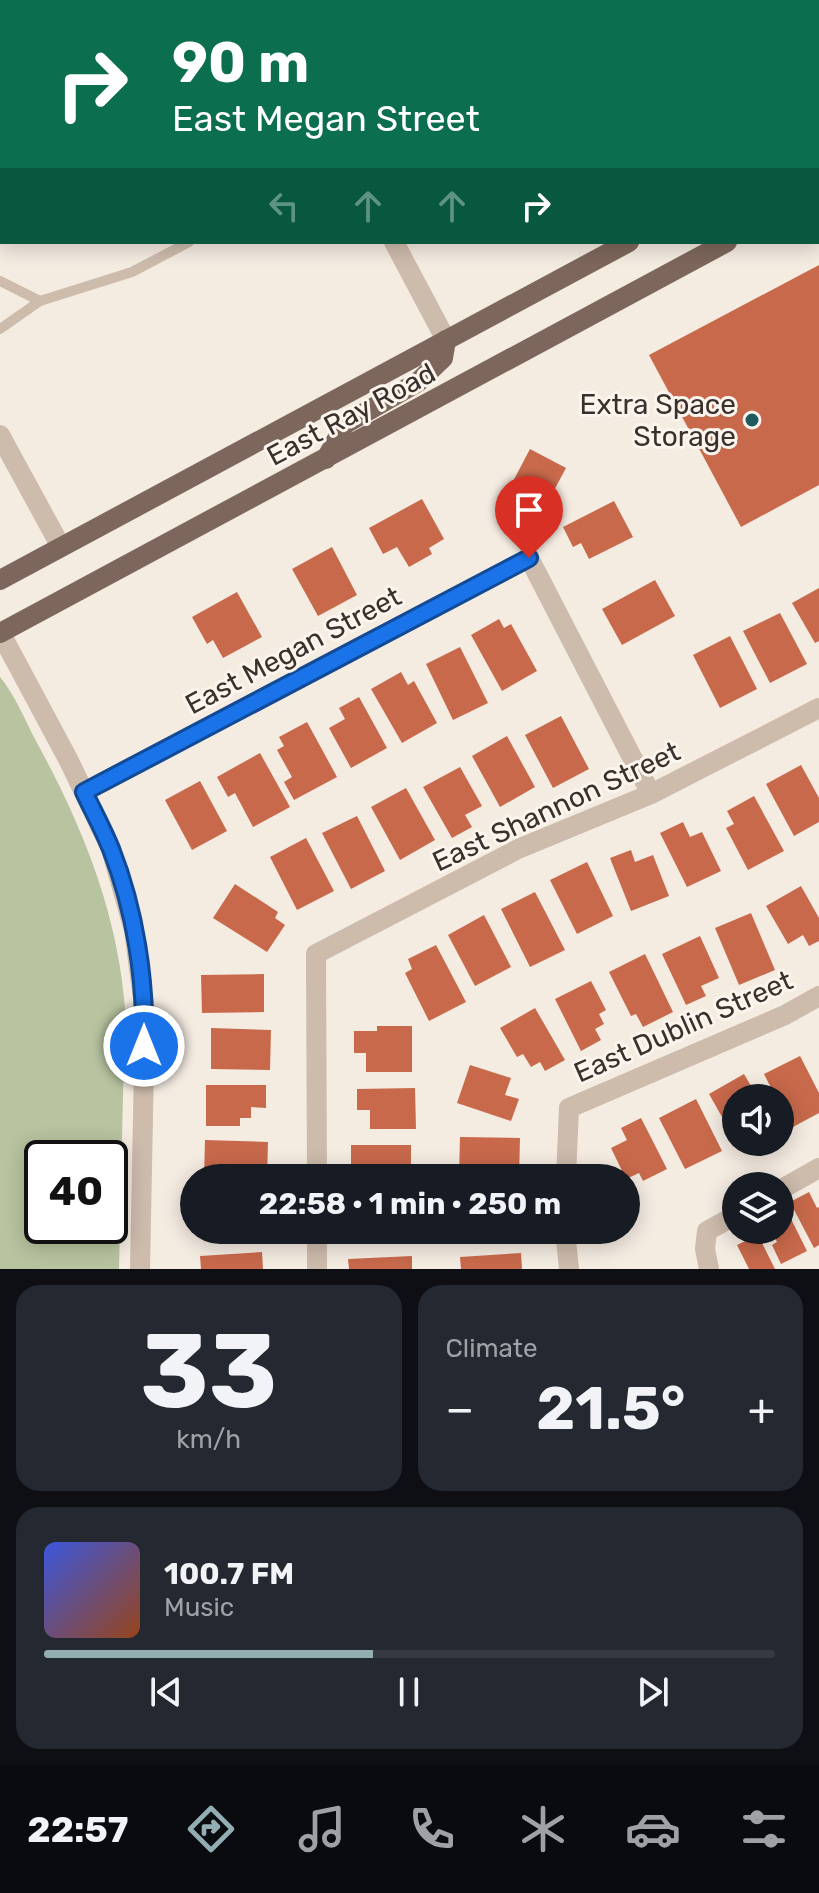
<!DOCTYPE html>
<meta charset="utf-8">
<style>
body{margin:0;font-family:Rubik,sans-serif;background:#242831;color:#f1f3f6;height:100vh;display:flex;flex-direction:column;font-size:30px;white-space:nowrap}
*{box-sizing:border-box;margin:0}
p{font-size:26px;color:#9ea1a6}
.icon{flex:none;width:44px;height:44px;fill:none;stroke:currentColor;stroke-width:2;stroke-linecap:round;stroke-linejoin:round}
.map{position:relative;height:1269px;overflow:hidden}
.drawer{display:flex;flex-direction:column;gap:16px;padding:16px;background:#0d0f14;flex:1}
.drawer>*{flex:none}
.banner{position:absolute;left:0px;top:0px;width:820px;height:244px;box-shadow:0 4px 20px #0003;background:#0b6e4f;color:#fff;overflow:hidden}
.tools{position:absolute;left:722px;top:1084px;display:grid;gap:16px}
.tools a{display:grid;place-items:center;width:72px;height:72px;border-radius:50%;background:#171b24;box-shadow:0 4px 20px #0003;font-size:40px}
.speed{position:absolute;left:24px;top:1140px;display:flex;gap:16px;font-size:40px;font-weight:700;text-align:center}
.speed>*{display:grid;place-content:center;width:104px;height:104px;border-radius:50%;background:#171b24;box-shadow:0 4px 20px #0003;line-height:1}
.speed .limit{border:4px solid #111;border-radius:12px;background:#fff;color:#111}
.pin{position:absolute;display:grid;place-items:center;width:68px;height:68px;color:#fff;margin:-82px -34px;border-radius:50% 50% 50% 0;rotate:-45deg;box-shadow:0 0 8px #0007}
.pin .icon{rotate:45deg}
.me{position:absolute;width:88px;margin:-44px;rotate:0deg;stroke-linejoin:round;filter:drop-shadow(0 0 6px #0008)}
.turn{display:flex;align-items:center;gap:28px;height:168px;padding:0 40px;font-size:36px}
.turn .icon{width:104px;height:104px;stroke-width:2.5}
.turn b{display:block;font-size:56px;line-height:68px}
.lanes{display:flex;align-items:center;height:76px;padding:0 40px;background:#0003;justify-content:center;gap:40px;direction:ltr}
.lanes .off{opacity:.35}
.big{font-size:60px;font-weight:700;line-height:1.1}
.drawer .card{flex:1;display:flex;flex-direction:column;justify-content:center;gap:12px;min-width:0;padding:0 28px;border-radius:24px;background:#242831}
.drawer .dial{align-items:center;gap:0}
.dial b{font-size:104px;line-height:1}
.song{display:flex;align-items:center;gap:24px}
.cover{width:96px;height:96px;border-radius:12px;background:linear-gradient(135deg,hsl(230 70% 55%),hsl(20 70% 35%))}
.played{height:8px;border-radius:4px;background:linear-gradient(90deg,#92aeb2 45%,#363941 45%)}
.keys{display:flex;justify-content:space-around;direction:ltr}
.heat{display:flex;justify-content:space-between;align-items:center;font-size:44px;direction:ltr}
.drawer .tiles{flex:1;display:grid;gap:16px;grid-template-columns:1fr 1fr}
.card:last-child{grid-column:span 2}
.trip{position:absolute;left:180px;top:1164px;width:460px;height:80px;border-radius:40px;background:#171b24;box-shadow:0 4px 20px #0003;font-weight:700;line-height:80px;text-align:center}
.tabs{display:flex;height:128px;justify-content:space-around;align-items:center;background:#090b0e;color:#9ea1a6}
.tabs .icon{width:56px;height:56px}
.tabs .active{color:#92aeb2}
.tabs b{font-size:36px;color:#f1f3f6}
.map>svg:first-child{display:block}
</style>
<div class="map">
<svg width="819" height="1269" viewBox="0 0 819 1269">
<rect width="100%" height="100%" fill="#f4ebe1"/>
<path fill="#b8c4a0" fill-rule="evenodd" d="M0 677C15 695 25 720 36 741 82 825 118 913 125 1009L119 1269H0ZM42 1158H110V1226H42Z"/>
<g fill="#c8694b">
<path d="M819 265V485L741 527 649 355Z"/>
<path d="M530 449 566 468 538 520 519 510 526 498 509 489Z"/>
<path d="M422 499 444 539 429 548 432 554 409 567 397 547 383 554 369 528Z"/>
<path d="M614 501 633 537 589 559 581 543 573 547 563 527Z"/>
<path d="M332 547 357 595 318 616 292 569Z"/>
<path d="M655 580 675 616 622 645 602 609Z"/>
<path d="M819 588V641L815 643 792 603Z"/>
<path d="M237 592 262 637 223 658 213 640 207 644 192 617Z"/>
<path d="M780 613 807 664 770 683 743 631Z"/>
<path d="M499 619 504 628 511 624 537 671 502 691 471 635Z"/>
<path d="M730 636 757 689 720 708 693 655Z"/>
<path d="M460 647 488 703 453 720 426 664Z"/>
<path d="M401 672 408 685 414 681 437 723 402 743 371 689Z"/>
<path d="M359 697 387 748 351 768 329 728 345 719 339 708Z"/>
<path d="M561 716 589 769 553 788 525 735Z"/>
<path d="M307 722 337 777 294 800 284 782 292 777 277 750 284 746 279 737Z"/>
<path d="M507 736 535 787 500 807 472 756Z"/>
<path d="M260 753 290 807 253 827 235 793 228 797 217 777Z"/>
<path d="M801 765 819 798V822L794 836 766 784Z"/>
<path d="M460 767 482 806 465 815 472 827 452 838 423 787Z"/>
<path d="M200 781 227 831 192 850 165 800Z"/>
<path d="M406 788 435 840 400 860 371 807Z"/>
<path d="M754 796 784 851 748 870 726 828 734 824 727 811Z"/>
<path d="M357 816 385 871 351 889 322 833Z"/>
<path d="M683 822 690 837 702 832 721 871 687 887 660 833Z"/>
<path d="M306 838 334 891 297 910 270 857Z"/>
<path d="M631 850 635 862 653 855 669 896 631 911 610 858Z"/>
<path d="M587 862 613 916 577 934 550 880Z"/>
<path d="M235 884 278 912 275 918 285 925 267 952 213 918Z"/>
<path d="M801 886 819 918V941L809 946 803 935 788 944 766 906Z"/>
<path d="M535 892 565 950 530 967 501 909Z"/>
<path d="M751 913 775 970 739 985 715 928Z"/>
<path d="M484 915 511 967 475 986 448 935Z"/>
<path d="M700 936 719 978 701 986 706 996 686 1005 662 954Z"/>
<path d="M436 945 466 1002 429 1021 405 973 412 969 408 959Z"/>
<path d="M645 954 673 1012 643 1027 636 1014 631 1016 609 972Z"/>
<path d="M264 974V1012L202 1013 201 975Z"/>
<path d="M591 981 606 1010 599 1014 604 1024 595 1029 601 1040 581 1051 555 999Z"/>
<path d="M535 1008 565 1060 545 1071 540 1062 531 1067 523 1054 517 1057 500 1028Z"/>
<path d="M377 1026H412V1072H366V1053H354V1031H377Z"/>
<path d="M211 1028 271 1030 270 1070 211 1069Z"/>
<path d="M800 1056 819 1093V1113L791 1128 780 1106V1098H776L764 1074Z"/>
<path d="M470 1065 511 1078 505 1095 519 1099 511 1121 457 1103Z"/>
<path d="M744 1074 758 1098H736V1142H748L739 1147 709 1094Z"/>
<path d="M206 1085H266V1108L251 1107V1118H240V1126H206Z"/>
<path d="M415 1088 416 1129H370V1110H357V1089Z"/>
<path d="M696 1099 722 1151 685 1169 659 1118Z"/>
<path d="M641 1118 667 1169 643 1181 639 1173 626 1179 611 1148 627 1140 621 1128Z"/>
<path d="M460 1137 520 1138 519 1178H459Z"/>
<path d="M205 1140 268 1142 267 1178H204Z"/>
<rect x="351" y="1145" width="60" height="33"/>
<path d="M809 1192 817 1208 819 1207V1245L814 1248 790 1202Z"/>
<path d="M784 1205 807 1251 781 1264 772 1245 777 1242 771 1230H780V1208Z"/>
<path d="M203 1230H261V1237L203 1239Z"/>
<path d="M357 1230H419V1240L357 1241Z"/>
<path d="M458 1230H518V1232L459 1237Z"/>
<path d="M758 1235 775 1269H749L737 1245Z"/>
<path d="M262 1252 263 1269H201L200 1256Z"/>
<path d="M521 1253 522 1269H461L460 1257Z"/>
<path d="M412 1256V1269H349L348 1259Z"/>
</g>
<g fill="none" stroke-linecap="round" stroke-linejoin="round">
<g stroke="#cdbbac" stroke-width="10">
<path d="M0 281 40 301"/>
<path d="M0 329 40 301 132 272 189 242"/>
</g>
<g stroke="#cdbbac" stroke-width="20">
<path d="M266 0 267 2"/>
<path d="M394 242 446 340"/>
<path d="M0 435 61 547"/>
<path d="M84 792 529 558 651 794"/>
<path d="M317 1178 316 954 518 849 651 794 819 708"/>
<path d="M566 1178 569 1108 785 1015 819 996"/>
<path d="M780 1190 819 1168"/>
<path d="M317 1230V1269"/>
<path d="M565 1230 569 1269"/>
<path d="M709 1269 705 1249 707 1231 736 1215"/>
</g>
<path stroke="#cdbbac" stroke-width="20" d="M0 632 69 761 111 849 134 930 145 1014 140 1269"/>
<g stroke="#7d675c" stroke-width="20">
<path d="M818 141 819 140"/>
<path d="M818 192 819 191"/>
<path d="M326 459 345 424 418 382 443 358 446 340"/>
<path d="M0 580 629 242"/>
<path d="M0 633 727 242"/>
</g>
</g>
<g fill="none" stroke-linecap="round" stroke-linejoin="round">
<defs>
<path id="route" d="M144 1046C146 980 135 910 111 849 103 829 93 811 84 792L529 558"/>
</defs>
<use href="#route" stroke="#114b97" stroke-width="20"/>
<use href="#route" stroke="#1a73e8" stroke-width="14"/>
</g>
<circle fill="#1f5a5e" stroke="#fbf5ee" stroke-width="3" cx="752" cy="420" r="8"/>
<g text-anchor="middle" stroke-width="6" stroke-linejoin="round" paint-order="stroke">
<g font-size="28" fill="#3b302b" stroke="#fbf5ee" text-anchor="end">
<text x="736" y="414">Extra Space<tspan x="736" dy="32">Storage</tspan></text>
</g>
<g font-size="28" fill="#3b302b" stroke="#fbf5ee">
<text transform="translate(351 414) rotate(-28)" y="10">East Ray Road</text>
<text transform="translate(293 650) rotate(-28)" y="10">East Megan Street</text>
<text transform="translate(556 806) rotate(-25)" y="10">East Shannon Street</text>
<text transform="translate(683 1026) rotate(-24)" y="10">East Dublin Street</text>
</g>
</g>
</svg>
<div class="tools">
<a><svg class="icon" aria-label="sound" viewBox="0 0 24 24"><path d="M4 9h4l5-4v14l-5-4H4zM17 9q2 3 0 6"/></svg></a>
<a><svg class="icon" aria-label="layers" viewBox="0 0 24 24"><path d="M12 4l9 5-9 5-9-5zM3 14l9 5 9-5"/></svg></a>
</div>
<div class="speed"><div class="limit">40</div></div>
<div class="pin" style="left:529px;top:558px;background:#d93025"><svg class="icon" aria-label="arrive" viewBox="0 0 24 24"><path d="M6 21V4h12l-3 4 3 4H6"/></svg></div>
<svg class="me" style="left:144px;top:1046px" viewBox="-20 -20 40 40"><circle r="17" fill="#1a73e8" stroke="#fff" stroke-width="3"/><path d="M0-11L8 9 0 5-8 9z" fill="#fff"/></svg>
<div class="trip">22:58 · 1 min · 250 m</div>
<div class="banner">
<div class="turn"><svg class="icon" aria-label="right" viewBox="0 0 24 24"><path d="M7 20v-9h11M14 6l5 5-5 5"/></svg><div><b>90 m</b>East Megan Street</div></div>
<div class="lanes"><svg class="icon off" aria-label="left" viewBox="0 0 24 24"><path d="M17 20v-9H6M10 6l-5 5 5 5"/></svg><svg class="icon off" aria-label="ahead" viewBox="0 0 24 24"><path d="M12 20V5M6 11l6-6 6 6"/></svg><svg class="icon off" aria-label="ahead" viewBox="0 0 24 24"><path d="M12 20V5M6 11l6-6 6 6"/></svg><svg class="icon" aria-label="right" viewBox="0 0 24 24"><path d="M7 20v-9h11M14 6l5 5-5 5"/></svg></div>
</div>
</div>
<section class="drawer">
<div class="tiles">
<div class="card dial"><b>33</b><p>km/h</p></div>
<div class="card"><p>Climate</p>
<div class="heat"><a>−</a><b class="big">21.5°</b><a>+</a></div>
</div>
<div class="card">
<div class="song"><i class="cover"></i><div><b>100.7 FM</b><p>Music</p></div></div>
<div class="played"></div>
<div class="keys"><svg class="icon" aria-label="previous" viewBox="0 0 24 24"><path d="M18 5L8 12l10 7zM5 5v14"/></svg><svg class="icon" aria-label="pause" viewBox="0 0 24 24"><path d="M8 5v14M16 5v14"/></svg><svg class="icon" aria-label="next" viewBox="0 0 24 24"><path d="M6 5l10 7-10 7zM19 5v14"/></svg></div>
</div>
</div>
</section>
<nav class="tabs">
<b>22:57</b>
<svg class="icon active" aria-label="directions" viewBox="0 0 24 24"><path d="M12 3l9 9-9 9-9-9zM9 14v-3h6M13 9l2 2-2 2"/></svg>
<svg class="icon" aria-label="music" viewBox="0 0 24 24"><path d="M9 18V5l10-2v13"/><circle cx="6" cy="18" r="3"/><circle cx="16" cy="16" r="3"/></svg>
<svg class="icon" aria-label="phone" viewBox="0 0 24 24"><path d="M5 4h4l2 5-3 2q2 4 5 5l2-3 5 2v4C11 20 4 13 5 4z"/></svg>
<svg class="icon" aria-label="climate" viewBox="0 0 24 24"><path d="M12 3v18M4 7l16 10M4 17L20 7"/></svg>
<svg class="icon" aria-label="car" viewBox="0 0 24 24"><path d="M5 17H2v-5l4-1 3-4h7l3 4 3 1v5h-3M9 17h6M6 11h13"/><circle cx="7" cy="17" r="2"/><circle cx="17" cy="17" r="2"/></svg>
<svg class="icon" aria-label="filters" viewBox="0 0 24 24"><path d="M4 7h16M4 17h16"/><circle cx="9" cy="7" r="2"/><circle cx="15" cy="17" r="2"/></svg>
</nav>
